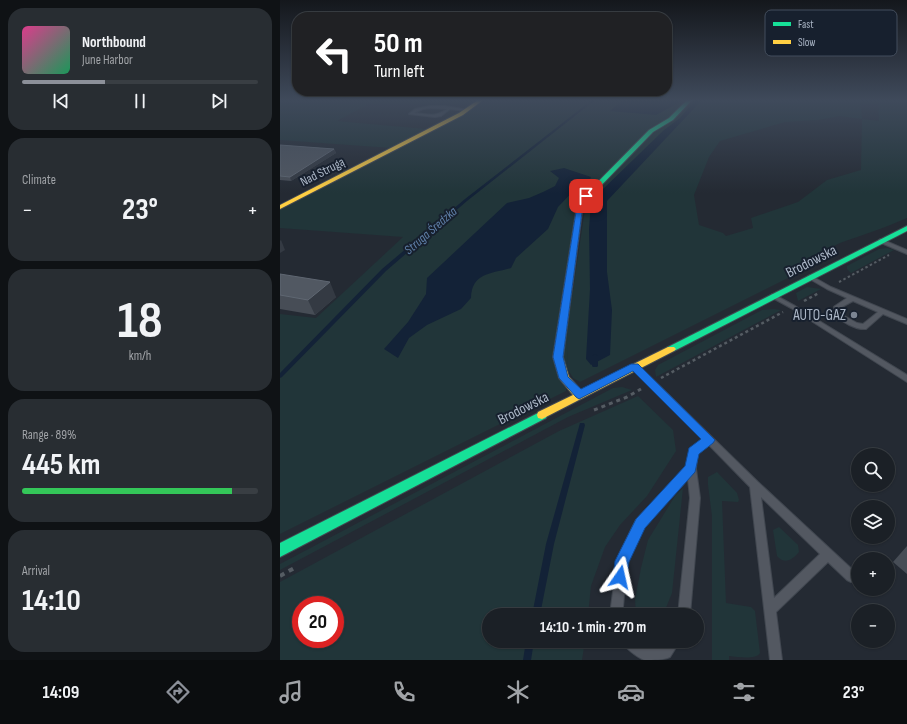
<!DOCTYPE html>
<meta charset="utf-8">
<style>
body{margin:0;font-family:"Sofia Sans Condensed",sans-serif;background:#282d32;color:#f1f3f6;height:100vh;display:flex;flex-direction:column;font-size:15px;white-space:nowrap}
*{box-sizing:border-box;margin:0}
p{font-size:13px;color:#a0a3a7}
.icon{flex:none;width:22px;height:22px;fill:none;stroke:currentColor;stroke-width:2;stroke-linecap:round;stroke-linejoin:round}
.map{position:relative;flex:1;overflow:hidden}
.drawer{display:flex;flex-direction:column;gap:8px;padding:8px;background:#0f1215;width:280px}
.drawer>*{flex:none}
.banner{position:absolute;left:12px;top:12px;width:380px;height:84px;border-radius:16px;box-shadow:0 1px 3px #0004,0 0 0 1px #393e43;background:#202124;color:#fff;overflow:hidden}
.buttons{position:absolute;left:571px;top:448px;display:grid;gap:8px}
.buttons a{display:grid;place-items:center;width:44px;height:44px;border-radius:50%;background:#1b2026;box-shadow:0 1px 3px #0004,0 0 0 1px #393e43;font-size:20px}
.speed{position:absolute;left:12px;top:596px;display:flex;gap:8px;font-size:20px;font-weight:700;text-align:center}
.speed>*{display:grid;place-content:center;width:52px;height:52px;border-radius:50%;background:#1b2026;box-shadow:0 1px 3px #0004,0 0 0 1px #393e43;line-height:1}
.speed .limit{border:6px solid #d22;background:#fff;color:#111}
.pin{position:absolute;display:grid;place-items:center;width:34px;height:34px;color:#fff;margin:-17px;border-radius:8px;box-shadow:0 2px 6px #0006}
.me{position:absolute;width:44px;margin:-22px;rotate:11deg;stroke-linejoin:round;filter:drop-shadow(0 0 3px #0008)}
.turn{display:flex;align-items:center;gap:14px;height:84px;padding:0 16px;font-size:18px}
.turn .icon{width:52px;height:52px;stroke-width:2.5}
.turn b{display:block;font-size:28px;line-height:34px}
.big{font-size:30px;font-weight:700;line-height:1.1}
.drawer .widget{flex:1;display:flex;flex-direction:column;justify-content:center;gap:6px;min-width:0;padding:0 14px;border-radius:16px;background:#282d32}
.drawer .dial{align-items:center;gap:0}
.dial b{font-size:52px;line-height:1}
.song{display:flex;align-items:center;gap:12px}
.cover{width:48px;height:48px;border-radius:6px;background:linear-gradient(135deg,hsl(330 70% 55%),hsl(150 70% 35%))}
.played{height:4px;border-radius:2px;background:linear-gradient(90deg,#8c9099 35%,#393e43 35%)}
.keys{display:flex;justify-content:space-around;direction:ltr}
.heat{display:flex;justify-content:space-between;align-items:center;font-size:22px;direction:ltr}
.charge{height:6px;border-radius:3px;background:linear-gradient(90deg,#34c759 89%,#393e43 0)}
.trip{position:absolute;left:202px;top:608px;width:222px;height:40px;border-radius:20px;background:#1b2026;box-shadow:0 1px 3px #0004,0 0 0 1px #393e43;font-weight:700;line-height:40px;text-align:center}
.menu{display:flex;height:64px;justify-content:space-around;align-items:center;background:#0b0d0f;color:#a0a3a7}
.menu .icon{width:28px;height:28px}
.menu .on{color:#8c9099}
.menu b{font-size:18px;color:#f1f3f6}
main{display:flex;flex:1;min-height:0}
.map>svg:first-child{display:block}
</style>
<main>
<section class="drawer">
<div class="widget">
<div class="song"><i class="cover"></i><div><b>Northbound</b><p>June Harbor</p></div></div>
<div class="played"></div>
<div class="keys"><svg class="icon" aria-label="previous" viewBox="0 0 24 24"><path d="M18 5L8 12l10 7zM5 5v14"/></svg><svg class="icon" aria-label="pause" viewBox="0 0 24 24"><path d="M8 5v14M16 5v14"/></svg><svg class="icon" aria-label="next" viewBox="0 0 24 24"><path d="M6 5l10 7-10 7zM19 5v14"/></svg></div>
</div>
<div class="widget"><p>Climate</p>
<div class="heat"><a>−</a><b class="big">23°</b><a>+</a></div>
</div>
<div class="widget dial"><b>18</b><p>km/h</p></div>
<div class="widget"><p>Range · 89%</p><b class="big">445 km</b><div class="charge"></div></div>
<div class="widget"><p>Arrival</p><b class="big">14:10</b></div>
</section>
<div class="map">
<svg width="627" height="660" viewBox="0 0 627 660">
<rect width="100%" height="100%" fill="#242a33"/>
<g fill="#213539" fill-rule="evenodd">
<path d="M0 100 94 101 57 121 146 129 111 148 0 140Z"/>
<path d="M205 100H407L295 211 286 391 0 534V314L36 318 123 237 0 228V210L184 114Z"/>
<path d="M412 100H580L582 119 599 121 598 100H627V218C605 228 582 235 560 243 546 249 536 260 524 267L526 269 300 382 293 378 287 368 288 324 306 202 363 142ZM559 116 582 119 581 170 547 180 518 202 471 218 473 228 446 236 443 233 419 225 414 195 429 157 440 141 505 122 538 120Z"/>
<path d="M607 248 614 250 571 273 567 269V266L599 249Z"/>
<path d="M527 287 541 289 518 301 516 293Z"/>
<path d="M493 309 501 310 376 377 375 370 378 365 482 310Z"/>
<path d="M342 387 352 390 288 417 0 570V564L333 388Z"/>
<path d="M358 396 393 430 396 451 367 496 340 525 325 547 311 586 308 615H209V641H305L302 660H0V582L279 431ZM21 605H55V639H21Z"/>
<path d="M437 472 457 493 459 500 458 502 442 501 446 603 471 607 475 611 480 653C476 660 458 657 449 656V660H432V516L428 485V477Z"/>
<path d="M403 488 392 593 383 615H356L355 599 361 568 368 540 395 496Z"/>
<path d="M499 527 518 545 519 552C512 560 505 565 497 556L493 530Z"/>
</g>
<g fill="#132237">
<path d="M343 100H400V102L376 115 330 111Z"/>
<path d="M415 100H422L327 201V272L332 310 330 355 311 365 306 359 310 289 309 229 311 202 323 189 384 130 400 118Z"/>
<path d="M284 168 311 177 309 181 300 184 278 207 268 229 236 258 231 268C210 274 192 273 191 298L181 309 147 325 129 338 118 358 104 349 128 322 146 294 147 278 227 203 249 198 263 192 275 186 279 178 270 171Z"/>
</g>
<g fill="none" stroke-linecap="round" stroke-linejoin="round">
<g fill="#132237" fill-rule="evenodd">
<path d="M312 100H315L187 201 106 271 2 377 0 378V373L102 269 185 199Z"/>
<path d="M315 354 318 356V366L317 367H313L312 366V356Z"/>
<path d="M300 423H304L305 425 274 544 260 615H252L266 544Z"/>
<path d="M246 641H254L251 660H243Z"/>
</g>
<defs>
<g id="lane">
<path d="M150 106H165L188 110 186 111 170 109 161 116 155 117 129 114 135 109ZM150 108 167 109C154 118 149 114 134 113L143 109Z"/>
<path d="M601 239 627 250V254L599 242V240Z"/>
<path d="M530 275 551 287 627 319V324L603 314 586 329C576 330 562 322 555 315L554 307 555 306 567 298 547 289 528 278 527 277ZM573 301 598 312 583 324 577 323 561 314 560 308Z"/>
<path d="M493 294 515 306 627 375V382L511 308 491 297 490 296 491 295Z"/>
<path d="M356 365 359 366 478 482 575 572 577 576 575 580 571 582 567 580 548 562 496 612 502 660H490L470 487 429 445 417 454 416 469 420 498 410 615H398L410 498 408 479 364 526 347 562 343 607 345 615H333L331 607 337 561 338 557 356 520 407 467 410 449 423 440 353 370 352 368 353 366ZM481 497 540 554 494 598Z"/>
<path d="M341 641H358L369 649 383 647 387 641H400L390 657C384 660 373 660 365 660 359 659 343 646 341 641Z"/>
</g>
<g id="fast">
<path d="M407 100H412L393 120 373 132 309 198 306 203H302L301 202 304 196 369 130 389 118Z"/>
<path d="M627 226V231L394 351H388L386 349 388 347Z"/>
<path d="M262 411 266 412 267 415 266 418 0 557V543Z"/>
</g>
<g id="slow">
<path d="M198 100H203L183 115 0 209V205L179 113Z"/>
<path d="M304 200 307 202 302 212 283 357 289 377 301 390 388 347H394L396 349 394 351 262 419 258 418 257 415 258 412 293 395 279 378 273 357 296 212 302 201Z"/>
</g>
</defs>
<use href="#lane" stroke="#414750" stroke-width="2"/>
<use href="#fast" stroke="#414750" stroke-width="2"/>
<use href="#slow" stroke="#414750" stroke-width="2"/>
<path stroke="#555c63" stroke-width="2" stroke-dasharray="2.5 2.5" stroke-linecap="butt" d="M559 282 609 255"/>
<g stroke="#555c63" stroke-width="2.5" stroke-dasharray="3 3" stroke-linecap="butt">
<path d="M524 301 539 293"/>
<path d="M381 378 503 312"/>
</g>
<path stroke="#555c63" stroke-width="3" stroke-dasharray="4 4" stroke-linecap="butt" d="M314 410 347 397 361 389"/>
<path stroke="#555c63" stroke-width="4" stroke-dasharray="5 5" stroke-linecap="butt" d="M0 576 16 567"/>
<use href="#lane" fill="#535861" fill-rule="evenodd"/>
<use href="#fast" fill="#16e098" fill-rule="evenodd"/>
<use href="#slow" fill="#ffcf43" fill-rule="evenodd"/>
</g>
<g fill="#474d56">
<path d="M0 145 54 149 56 153 11 181 0 180Z"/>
<path d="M0 274 56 297 35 315 0 309Z"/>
<path d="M627 546V574L613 562Z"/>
</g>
<g fill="#343a43">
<path d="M54 149 56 153 11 181 10 177Z"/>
<path d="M1 240 5 250 0 253V241Z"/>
<path d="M50 282 56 297 35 315 28 300Z"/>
</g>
<g fill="#515862" stroke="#5f6772">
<path d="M0 145 54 149 10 177 0 176Z"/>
<path d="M0 274 50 282 28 300 0 295Z"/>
</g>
<linearGradient id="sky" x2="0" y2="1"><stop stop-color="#14171c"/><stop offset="0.52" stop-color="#3f4a5b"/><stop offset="1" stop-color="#3f4a5b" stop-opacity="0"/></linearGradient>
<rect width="627" height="193" fill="url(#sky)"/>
<path fill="#1a73e8" stroke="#114b97" d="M304 195 309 196 302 212 283 357 288 377 301 389 351 364H358L435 440 433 443 419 454 415 472 365 528 349 562 346 582 340 584 335 582 333 577 335 561 356 519 405 466 409 448 421 439 353 371 299 399 296 397 279 378 273 357 296 212Z"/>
<circle fill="#7c8593" stroke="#17202e" stroke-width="1.5" cx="574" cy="315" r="4"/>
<g text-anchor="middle" stroke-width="4" stroke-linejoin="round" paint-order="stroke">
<g font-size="13" fill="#abb6c6" stroke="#17202e">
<text transform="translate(42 171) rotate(-27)" y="5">Nad Strugą</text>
</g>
<g font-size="13" font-style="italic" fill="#6080a9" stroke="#17202e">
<text transform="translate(150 230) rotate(-41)" y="5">Struga Średzka</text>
</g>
<g font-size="15" fill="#abb6c6" stroke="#17202e">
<text transform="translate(531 261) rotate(-27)" y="5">Brodowska</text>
<text transform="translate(243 408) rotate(-27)" y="5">Brodowska</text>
</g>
<g font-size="15" fill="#abb6c6" stroke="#17202e" text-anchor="end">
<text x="566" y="320">AUTO-GAZ</text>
</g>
</g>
<rect x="485" y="10" width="132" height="46" rx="6" fill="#17202e" stroke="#434d5c" stroke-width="1"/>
<rect x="493" y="22" width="18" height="4" fill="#16e098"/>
<rect x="493" y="40" width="18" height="4" fill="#ffcf43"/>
<g font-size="11" fill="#abb6c6">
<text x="518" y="28">Fast</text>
<text x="518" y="46">Slow</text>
</g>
</svg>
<div class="buttons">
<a><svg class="icon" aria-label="search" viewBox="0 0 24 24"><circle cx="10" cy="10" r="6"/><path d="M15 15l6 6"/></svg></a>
<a><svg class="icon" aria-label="layers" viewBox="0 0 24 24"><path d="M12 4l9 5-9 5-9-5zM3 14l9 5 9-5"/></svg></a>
<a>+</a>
<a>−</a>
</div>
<div class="speed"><div class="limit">20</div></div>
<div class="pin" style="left:306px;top:196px;background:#d93025"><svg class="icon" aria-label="arrive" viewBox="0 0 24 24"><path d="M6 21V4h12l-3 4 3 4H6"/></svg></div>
<svg class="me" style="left:340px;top:577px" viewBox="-20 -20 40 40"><path d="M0-17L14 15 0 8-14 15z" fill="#1a73e8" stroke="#fff" stroke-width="4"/></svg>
<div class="trip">14:10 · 1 min · 270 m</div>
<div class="banner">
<div class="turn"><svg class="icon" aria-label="left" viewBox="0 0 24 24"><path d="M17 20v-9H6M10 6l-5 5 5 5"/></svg><div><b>50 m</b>Turn left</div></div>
</div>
</div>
</main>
<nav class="menu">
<b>14:09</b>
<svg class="icon on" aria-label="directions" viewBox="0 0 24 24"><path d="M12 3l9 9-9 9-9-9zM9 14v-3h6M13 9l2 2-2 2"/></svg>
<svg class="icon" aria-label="music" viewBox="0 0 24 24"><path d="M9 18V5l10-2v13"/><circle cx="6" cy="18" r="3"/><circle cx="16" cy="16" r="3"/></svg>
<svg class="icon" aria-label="phone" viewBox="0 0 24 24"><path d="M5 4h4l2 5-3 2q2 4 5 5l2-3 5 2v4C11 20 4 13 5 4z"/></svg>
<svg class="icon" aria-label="climate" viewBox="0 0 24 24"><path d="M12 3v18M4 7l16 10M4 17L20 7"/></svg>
<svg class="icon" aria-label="car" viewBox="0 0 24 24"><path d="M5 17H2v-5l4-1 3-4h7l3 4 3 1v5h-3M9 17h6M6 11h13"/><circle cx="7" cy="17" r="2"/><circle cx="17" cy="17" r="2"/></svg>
<svg class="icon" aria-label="filters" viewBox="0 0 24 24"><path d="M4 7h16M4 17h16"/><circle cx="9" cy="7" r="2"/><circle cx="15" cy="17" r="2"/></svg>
<b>23°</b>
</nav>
